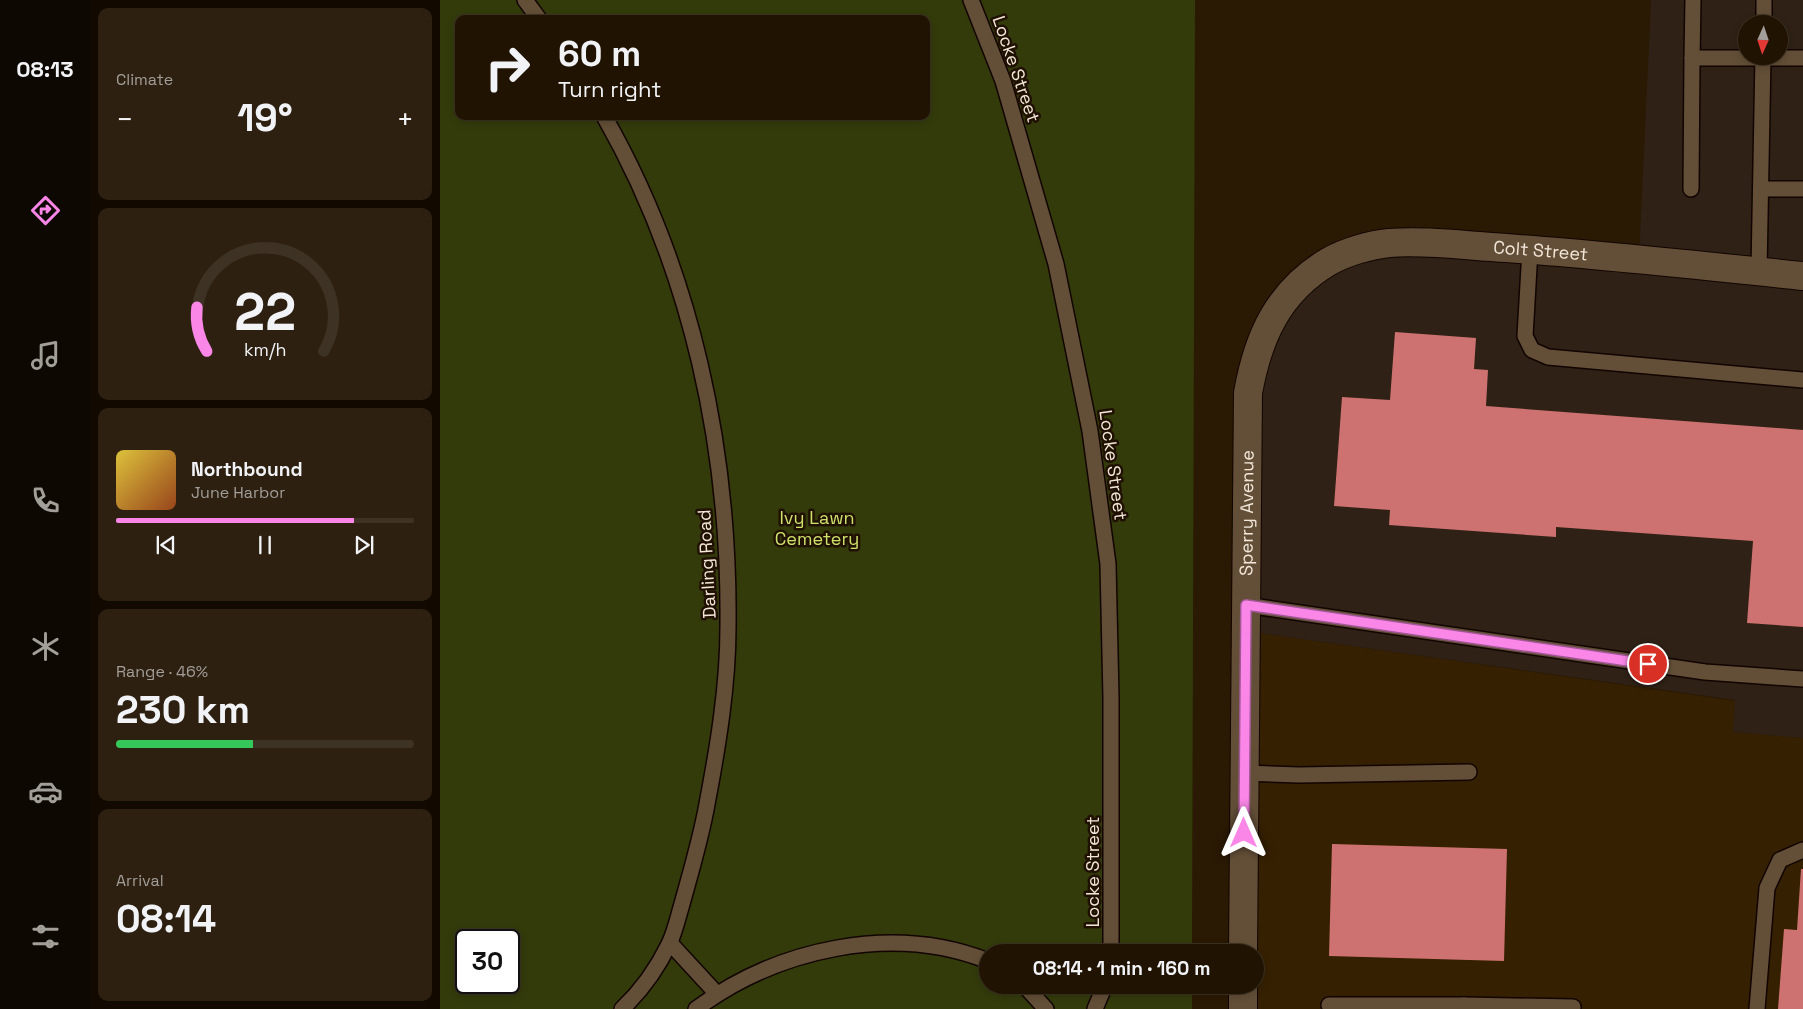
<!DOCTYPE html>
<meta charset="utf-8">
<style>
body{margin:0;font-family:"Space Grotesk",sans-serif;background:#2d2011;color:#f1f3f6;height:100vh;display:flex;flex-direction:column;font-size:19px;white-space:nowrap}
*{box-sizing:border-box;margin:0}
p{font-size:16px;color:#a29e99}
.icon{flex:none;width:28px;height:28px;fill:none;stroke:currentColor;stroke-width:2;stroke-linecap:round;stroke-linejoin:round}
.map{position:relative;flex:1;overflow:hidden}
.side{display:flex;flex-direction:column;gap:8px;padding:8px;background:#120a01;width:350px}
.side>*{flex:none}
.guide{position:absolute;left:15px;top:15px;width:475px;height:105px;border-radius:10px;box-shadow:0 2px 8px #0003,0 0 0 1px #3d3224;background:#201302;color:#f1f3f6;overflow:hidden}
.needle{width:32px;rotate:183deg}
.buttons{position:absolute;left:1298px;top:15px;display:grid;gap:10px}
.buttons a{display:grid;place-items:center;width:50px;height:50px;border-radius:50%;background:#201302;box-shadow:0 2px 8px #0003,0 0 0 1px #3d3224;font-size:25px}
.speed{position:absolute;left:15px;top:929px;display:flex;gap:10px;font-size:25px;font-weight:700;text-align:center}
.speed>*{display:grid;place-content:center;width:65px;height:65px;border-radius:50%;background:#201302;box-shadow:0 2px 8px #0003,0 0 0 1px #3d3224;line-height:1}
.speed .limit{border:2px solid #111;border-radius:8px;background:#fff;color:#111}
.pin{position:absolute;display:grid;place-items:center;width:42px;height:42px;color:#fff;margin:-21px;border:2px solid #fff;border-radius:50%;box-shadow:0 1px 5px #0007}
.me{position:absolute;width:55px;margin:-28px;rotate:0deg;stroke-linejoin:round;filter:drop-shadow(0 0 4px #0008)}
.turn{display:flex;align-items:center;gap:18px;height:105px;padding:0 20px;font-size:22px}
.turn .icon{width:65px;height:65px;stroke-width:2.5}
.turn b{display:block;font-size:35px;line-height:42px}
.big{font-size:38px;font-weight:600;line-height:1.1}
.side .card{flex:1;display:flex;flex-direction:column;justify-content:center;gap:8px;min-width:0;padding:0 18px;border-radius:10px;background:#2d2011}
.side .dial{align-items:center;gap:0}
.dial svg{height:130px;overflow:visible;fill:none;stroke:#3d3224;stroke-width:7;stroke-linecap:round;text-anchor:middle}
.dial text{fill:#f1f3f6;stroke:none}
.song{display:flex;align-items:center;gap:15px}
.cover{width:60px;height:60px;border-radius:8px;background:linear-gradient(135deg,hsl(50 70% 55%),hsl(20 70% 35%))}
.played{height:5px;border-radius:2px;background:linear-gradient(90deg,#fa87e7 80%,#3d3224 80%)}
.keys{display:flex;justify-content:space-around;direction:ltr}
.heat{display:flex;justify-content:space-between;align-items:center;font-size:28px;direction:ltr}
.charge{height:8px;border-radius:4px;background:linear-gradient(90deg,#34c759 46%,#3d3224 0)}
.trip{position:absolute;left:539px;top:944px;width:285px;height:50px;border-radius:25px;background:#201302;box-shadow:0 2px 8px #0003,0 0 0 1px #3d3224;font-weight:600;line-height:50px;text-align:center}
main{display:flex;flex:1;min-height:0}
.tabs{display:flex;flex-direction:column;width:90px;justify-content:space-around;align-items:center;background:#0d0801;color:#a29e99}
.tabs .icon{width:35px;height:35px}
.tabs .on{color:#fa87e7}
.tabs b{font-size:22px;color:#f1f3f6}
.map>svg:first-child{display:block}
</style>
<main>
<nav class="tabs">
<b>08:13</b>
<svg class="icon on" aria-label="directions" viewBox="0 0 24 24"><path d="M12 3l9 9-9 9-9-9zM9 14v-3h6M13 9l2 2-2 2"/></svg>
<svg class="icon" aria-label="music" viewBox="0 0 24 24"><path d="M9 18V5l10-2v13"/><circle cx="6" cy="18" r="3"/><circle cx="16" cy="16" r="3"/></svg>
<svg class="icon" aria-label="phone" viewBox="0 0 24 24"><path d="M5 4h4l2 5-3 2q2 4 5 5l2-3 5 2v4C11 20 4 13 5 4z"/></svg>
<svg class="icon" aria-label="climate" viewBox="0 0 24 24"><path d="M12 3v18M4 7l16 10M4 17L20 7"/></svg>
<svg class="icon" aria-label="car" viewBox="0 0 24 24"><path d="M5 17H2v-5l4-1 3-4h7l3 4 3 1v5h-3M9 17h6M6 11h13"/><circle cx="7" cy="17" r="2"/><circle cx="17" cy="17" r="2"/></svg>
<svg class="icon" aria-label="filters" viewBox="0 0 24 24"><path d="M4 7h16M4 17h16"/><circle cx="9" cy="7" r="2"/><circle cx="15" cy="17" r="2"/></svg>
</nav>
<section class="side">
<div class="card"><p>Climate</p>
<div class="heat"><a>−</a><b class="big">19°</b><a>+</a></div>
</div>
<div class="card dial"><svg viewBox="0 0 100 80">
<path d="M14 69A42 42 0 1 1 86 69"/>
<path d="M14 69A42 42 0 0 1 8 42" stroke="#fa87e7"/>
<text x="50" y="56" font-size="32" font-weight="700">22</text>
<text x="50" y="72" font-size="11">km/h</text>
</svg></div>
<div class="card">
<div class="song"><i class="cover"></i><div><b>Northbound</b><p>June Harbor</p></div></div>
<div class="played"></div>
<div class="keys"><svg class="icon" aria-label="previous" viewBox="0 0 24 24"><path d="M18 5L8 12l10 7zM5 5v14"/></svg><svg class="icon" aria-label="pause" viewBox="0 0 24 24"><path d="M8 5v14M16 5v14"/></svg><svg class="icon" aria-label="next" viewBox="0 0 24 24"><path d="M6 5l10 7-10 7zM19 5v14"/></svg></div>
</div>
<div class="card"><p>Range · 46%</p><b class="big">230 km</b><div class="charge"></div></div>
<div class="card"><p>Arrival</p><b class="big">08:14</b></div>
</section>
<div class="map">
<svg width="1363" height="1009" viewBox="0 0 1363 1009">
<rect width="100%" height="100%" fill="#2a1903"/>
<path fill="#352001" d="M806 631 1295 701 1294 732 1363 738V1009H803L815 985Z"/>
<path fill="#2f2115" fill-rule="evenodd" d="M1211 0H1363V738L1293 732 1295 700 806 631 823 336 912 252 1199 259ZM1306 24H1339V56H1306Z"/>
<path fill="#333b0b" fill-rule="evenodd" d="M0 0H755L752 952H548V985H752V1009H0ZM19 19H486V116H19ZM26 940H69V982H26Z"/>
<g fill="#ce7271">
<path d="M955 332 1036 338 1034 369 1048 370 1046 406 1363 430V627L1307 623 1313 541 1116 527V537L949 525 950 510 894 506 902 397 950 400Z"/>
<path d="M892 844 1067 849 1064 961 889 956Z"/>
<path d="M1361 869H1363V1009H1338L1344 929 1357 930Z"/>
</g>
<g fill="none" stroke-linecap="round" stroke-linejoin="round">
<defs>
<g id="lane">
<path d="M85 0 99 19"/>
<path d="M531 0 563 81 616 264 650 431 668 564 671 698V952"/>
<path d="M1253 0 1252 58H1363"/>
<path d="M1324 24V0"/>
<path d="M164 116C252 270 290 450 288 627 288 686 278 746 267 804 261 838 251 871 242 904 238 917 235 932 229 944 218 967 201 991 182 1009"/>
<path d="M1251 189 1252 58"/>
<path d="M1321 189H1363"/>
<path d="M1090 250 1085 336 1092 350 1108 357 1363 380"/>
<path d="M1319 271 1323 56"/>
<path d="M806 605 1265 672 1363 679"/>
<path d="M804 773 859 775 1029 772"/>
<path d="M230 943 277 994"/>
<path d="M584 985 606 1009"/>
<path d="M889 1005H1024"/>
<path d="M256 1009C337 949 452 923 548 961"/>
<path d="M655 1009 665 985"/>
<path d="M1024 1009V1005L1133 1007"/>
<path d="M1317 1009 1327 888 1340 860 1363 850"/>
</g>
<g id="street">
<path id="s1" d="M803 952 808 393C818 337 838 292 888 262 905 252 930 245 949 243 987 240 1028 246 1066 248 1165 255 1264 266 1363 276"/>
<path d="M803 1009V985"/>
</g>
</defs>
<use href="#lane" stroke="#120400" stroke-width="18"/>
<use href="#street" stroke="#120400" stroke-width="30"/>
<use href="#lane" stroke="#634f37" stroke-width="15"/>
<use href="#street" stroke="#634f37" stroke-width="28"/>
</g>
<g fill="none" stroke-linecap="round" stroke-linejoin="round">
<defs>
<path id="route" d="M804 833 806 605 1208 664"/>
</defs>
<use href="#route" stroke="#a25896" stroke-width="12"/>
<use href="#route" stroke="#fa87e7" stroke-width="9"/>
</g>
<g text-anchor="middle" stroke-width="5" stroke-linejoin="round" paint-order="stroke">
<g font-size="18" fill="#f1e6d8" stroke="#201000">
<text transform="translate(576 69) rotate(71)" y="6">Locke Street</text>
<text dy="6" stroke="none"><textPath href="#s1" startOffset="934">Colt Street</textPath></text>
<text transform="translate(673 465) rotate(82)" y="6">Locke Street</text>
<text dy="6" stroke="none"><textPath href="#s1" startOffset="439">Sperry Avenue</textPath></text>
<text transform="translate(267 564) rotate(-93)" y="6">Darling Road</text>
<text transform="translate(653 872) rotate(-90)" y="6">Locke Street</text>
</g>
<g font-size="18" fill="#cce16b" stroke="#201000">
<text x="377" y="524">Ivy Lawn<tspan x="377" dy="21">Cemetery</tspan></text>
</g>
</g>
</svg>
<div class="buttons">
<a><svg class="needle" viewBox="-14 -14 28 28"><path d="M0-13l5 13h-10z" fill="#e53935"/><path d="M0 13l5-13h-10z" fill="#a29e99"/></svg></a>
</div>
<div class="speed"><div class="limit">30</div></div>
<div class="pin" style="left:1208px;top:664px;background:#d93025"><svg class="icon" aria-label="arrive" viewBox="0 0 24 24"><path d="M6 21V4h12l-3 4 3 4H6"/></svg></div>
<svg class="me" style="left:804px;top:833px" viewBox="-20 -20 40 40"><path d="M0-17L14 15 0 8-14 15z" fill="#fa87e7" stroke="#fff" stroke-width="4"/></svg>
<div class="trip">08:14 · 1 min · 160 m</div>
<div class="guide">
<div class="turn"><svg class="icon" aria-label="right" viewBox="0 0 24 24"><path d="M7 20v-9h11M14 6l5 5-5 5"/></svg><div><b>60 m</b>Turn right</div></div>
</div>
</div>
</main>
